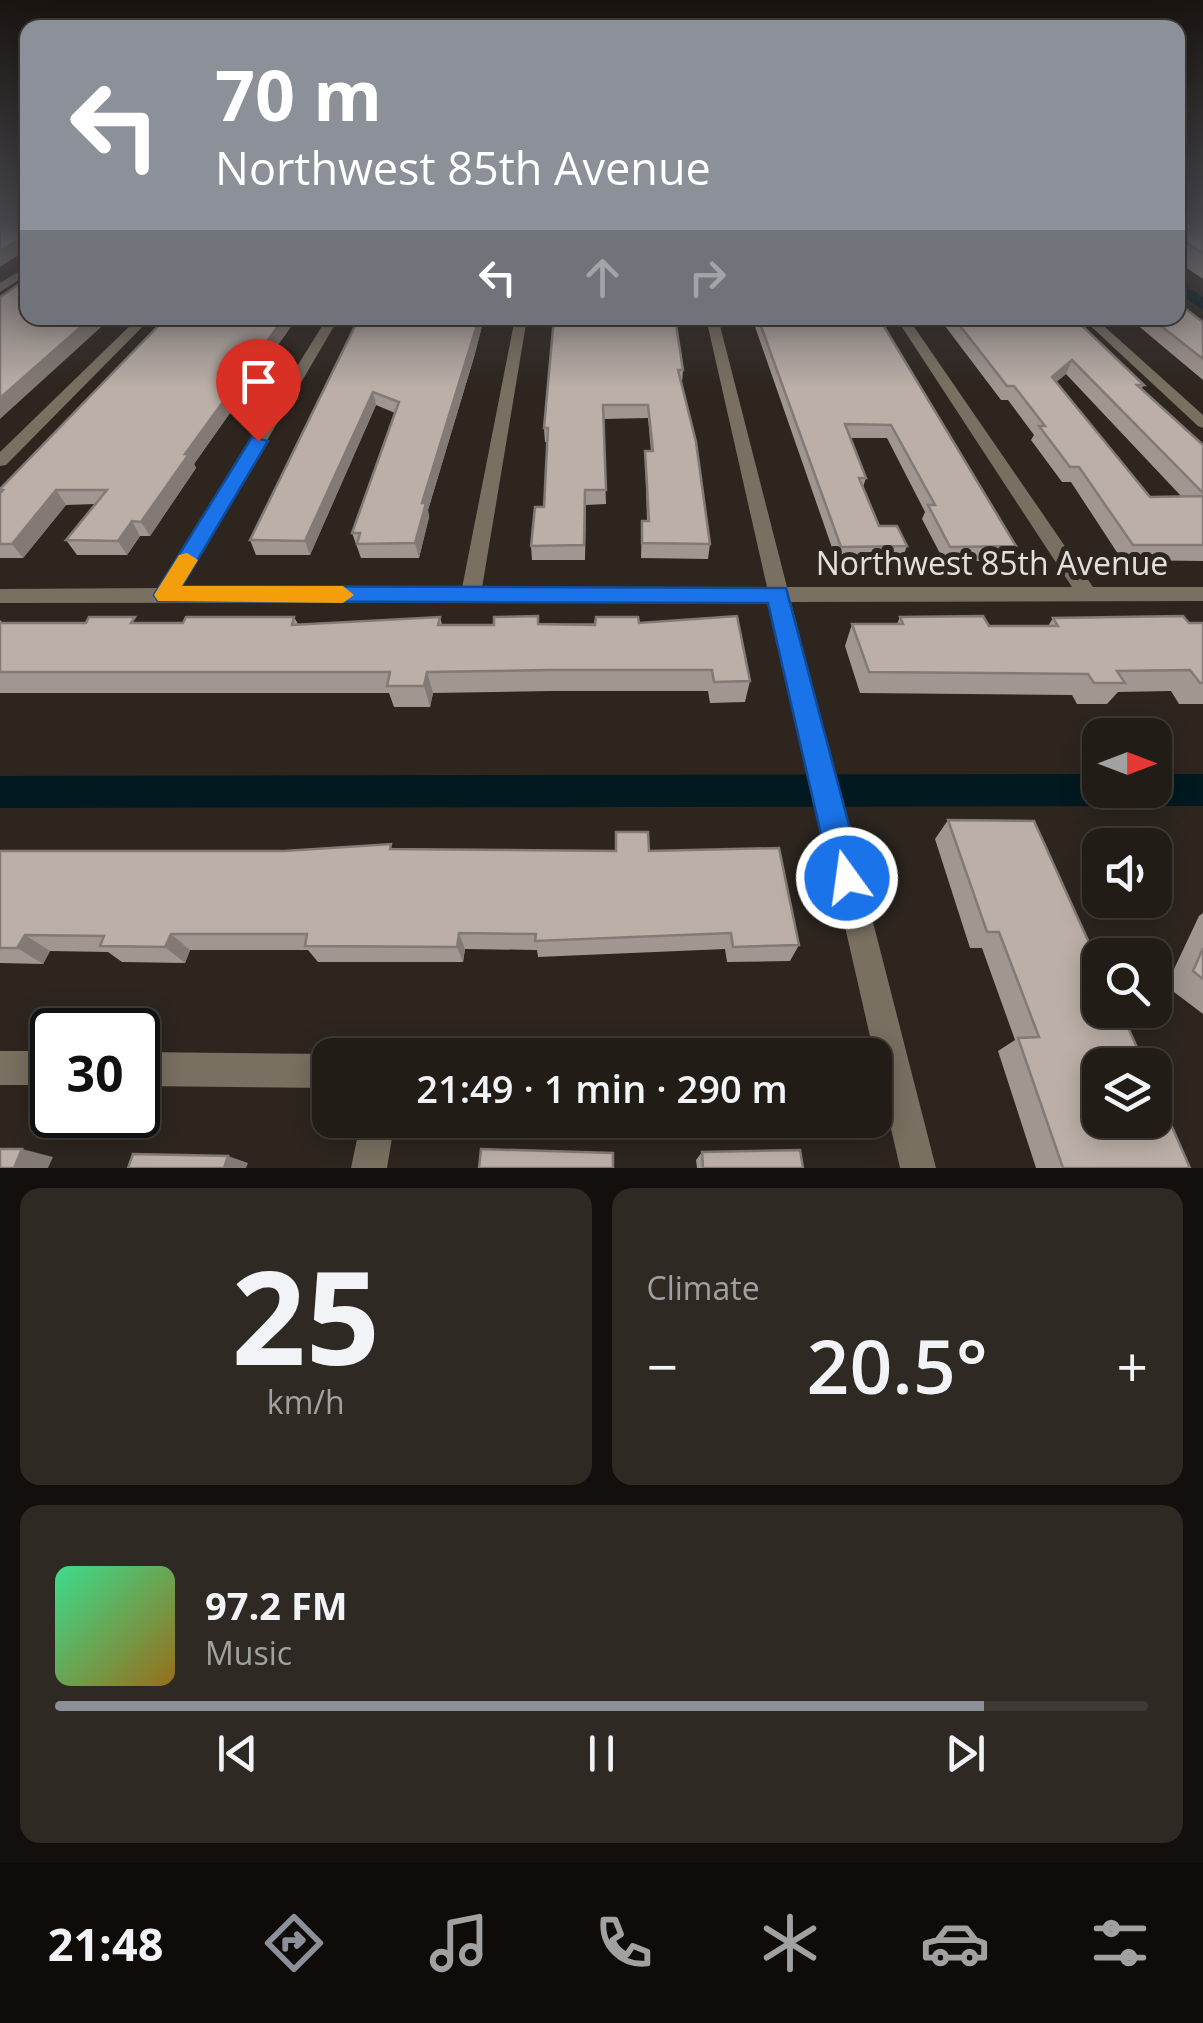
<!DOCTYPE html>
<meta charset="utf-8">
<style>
body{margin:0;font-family:"Open Sans",sans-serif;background:#2e2923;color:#f1f3f6;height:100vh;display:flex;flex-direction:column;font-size:38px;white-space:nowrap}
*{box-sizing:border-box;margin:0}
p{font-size:32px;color:#a2a1a1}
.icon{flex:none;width:55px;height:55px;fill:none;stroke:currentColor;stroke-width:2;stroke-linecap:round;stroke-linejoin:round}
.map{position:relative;height:1168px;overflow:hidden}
.side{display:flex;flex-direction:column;gap:20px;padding:20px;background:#130f0c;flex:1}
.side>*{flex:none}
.guide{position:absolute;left:20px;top:20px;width:1165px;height:305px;border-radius:20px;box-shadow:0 5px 25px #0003,0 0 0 2px #3f3a35;background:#8c9099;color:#fff;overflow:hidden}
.needle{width:65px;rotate:90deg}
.controls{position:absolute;left:1082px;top:718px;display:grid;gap:20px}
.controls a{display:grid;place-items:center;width:90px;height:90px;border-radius:20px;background:#221c16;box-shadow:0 5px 25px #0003,0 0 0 2px #3f3a35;font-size:50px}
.speed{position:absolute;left:30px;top:1008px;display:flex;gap:20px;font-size:50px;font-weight:700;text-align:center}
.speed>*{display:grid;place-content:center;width:130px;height:130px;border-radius:50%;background:#221c16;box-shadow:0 5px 25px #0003,0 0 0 2px #3f3a35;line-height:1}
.speed .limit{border:5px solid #111;border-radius:15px;background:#fff;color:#111}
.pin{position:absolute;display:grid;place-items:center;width:85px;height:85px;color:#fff;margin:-102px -42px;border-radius:50% 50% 50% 0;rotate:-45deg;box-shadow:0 0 10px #0007}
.pin .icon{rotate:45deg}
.me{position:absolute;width:110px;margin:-55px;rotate:346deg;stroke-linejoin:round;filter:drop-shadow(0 0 8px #0008)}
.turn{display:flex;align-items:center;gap:35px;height:210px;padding:0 30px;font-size:45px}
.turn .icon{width:130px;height:130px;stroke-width:2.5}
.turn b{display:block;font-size:70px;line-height:85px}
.lanes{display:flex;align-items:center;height:95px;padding:0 30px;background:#0003;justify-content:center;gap:50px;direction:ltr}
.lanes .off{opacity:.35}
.big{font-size:75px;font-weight:600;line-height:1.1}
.side .tile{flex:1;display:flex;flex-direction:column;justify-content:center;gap:15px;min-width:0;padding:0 35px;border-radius:20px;background:#2e2923}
.side .dial{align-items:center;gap:0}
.dial b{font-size:130px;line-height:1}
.song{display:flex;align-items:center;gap:30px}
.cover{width:120px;height:120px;border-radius:15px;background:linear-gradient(135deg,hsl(150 70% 55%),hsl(40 70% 35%))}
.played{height:10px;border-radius:5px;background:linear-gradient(90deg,#8c9099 85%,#3f3a35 85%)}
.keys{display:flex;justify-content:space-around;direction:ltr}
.heat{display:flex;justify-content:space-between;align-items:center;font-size:55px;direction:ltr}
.side .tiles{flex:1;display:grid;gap:20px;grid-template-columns:1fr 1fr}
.tile:last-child{grid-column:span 2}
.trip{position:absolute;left:312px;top:1038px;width:580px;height:100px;border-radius:20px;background:#221c16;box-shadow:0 5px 25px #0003,0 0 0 2px #3f3a35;font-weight:600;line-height:100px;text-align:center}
.dock{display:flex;height:160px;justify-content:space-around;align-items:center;background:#0e0b09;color:#a2a1a1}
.dock .icon{width:70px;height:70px}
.dock .current{color:#8c9099}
.dock b{font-size:45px;color:#f1f3f6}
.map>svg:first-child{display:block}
</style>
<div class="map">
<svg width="1203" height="1168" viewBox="0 0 1203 1168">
<rect width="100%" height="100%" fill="#2d251e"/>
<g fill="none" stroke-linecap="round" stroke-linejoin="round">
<g fill="#01191f" fill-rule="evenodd">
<path d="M1178 281 1203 297V310L1178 293Z"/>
<path d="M1100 774V790H1155V774H1203V806L0 808V776Z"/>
</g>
<g fill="#797061" fill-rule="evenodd">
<path d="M28 266V274L0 292V283Z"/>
<path d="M138 318H151L6 465 0 466V452Z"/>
<path d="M327 318H339L180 588H462L515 318H527L482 588 767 587 706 318H718L787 587H1072L896 318H908L1093 587H1203V601L791 602 936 1168H900L771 602 0 603V589L160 588Z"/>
<path d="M1082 318H1095L1203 415V428L1198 426Z"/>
<rect x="0" y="1051" width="52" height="34"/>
<path d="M138 1052 330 1054V1088L138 1086Z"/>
<path d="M361 1120H395L387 1168H351Z"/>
</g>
</g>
<g fill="#a19690" fill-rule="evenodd">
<path d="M1178 224H1203V279L1178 262Z"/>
<path d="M166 318H297L194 464 196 468 150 536H140L127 555H77L66 540 95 504 66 505 23 558H0V489Z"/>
<path d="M359 318H484L474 357 428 510 429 517 419 558H361L352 533 395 413 376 405 310 555H256L250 540Z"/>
<path d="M554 318 683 370 682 383 710 544 708 559 641 558 642 521H647L645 451H651L648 418 603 419 606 504 586 505 585 560H532L531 546 544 507 548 442H545L544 428Z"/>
<path d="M752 318H879L1016 546 1008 561H944L922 519 925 512 887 438H850L866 478 863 487 879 526 907 546 901 561 837 562Z"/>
<path d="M939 318H1074L1144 385 1141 389 1203 445V561L1122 560 1071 482H1062L1031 440 1034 435 1008 400H1001ZM1066 374 1181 496 1150 497 1056 382Z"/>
<path d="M1129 318H1178L1203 322V380Z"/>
<path d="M294 617 298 624 440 617 442 625 639 623 750 681 745 702 710 703 708 691H551L433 693 430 707H394L389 693H0V620L3 623 48 624 183 623Z"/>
<path d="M900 617 989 626H1048L1053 618 1203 623V704H1179L1171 691 1118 692 1107 704H1077L1072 695 860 693 845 646 852 624H897Z"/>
<path d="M948 820 1190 1168H1036L998 1051 1015 1040 982 948H970L935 839Z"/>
<path d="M616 832 649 851 799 945 790 961 727 962 725 949 538 957 537 950 465 949 463 962H318L308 950H190L185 963 122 962 108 952 50 951 43 964 0 963V851H284L393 849 615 851Z"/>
<path d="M1203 913V1014L1166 986 1199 916Z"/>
<path d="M702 1152 803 1168H697L696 1160Z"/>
</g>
<g fill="#837a75">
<path d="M28 234V249L0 267V251Z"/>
<path d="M91 318H111L0 419V398Z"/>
<path d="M284 318H297L194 464 196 468 150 536 141 522 185 454Z"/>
<path d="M479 318H484L474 357 428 510 429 517 419 558 415 543 422 503Z"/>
<path d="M1072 360 1066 374 1045 391 1052 377Z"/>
<path d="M373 392 376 405 310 555 305 541Z"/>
<path d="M56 490 66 505 23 558 12 544Z"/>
<path d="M132 521 140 536 127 555 118 541Z"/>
<path d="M427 672 433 693 430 707 424 686Z"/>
<path d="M459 933 465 949 463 962 457 947Z"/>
<path d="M171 934 190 950 185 963 165 947Z"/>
<path d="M25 935 50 951 43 964 17 948Z"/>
<path d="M22 1149 53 1157 48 1168H14Z"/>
<path d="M228 1156 248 1163 246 1168H224Z"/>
</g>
<g fill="#bbafa7" stroke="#837a75" stroke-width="2.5">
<path d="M0 224H28V234L0 251Z"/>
<path d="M1178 224H1203V253L1178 237Z"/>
<path d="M28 278V318H91L0 398V297Z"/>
<path d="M1178 303 1203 322V359L1151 318H1178Z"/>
<path d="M166 318H284L185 454H189L141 522 132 521 118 541 66 540 107 490H56L12 544H0V493L3 490 0 489Z"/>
<path d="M359 318H479L422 503H426L415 543 357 544 360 533H352L399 402 373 392 305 541 250 540Z"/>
<path d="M554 318H675L683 370H678L696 442 710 544 642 543V521H649L645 451H653L648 405H603L606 490H585L584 545 531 546 535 507H544L548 428H544Z"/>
<path d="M758 318H879L1016 546 950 547 928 505H935L891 425 845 424 866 478H859L879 526H897L907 546 841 547Z"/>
<path d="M954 318H1074L1144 385H1137L1203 445V493L1072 360 1052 377 1150 497 1203 496V545H1133L1079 467H1070L1039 426H1045L1014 386H1007Z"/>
<path d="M538 616V624L595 625 596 617H638L639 623 737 616 750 681 714 682 712 670H549L427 672 424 686H387L390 672H0V623H86L89 617H135L131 623H183L186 617H294L292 625 440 617 438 625H494V617Z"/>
<path d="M983 616 989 626H1058L1053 618 1183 616 1189 623H1203V683H1200L1190 670 1117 671 1125 683H1094L1088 674 869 672 852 624H903L900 617Z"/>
<path d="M948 820 1034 821 1100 967V1010H1120L1145 1065H1100V1120H1155V1088L1190 1168H1063L1018 1038 1039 1037 999 932H987Z"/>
<path d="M616 832H648L649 851 779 848 799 945 733 947 731 933 535 941 536 934 459 933 457 947 305 946 307 934H171L165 947 100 946 104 936 25 935 17 948H0V851H284L391 844 390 849 616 851Z"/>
<path d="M1203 948V979L1193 971Z"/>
<path d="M0 1149H22L14 1168H0Z"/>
<path d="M481 1149 613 1153V1168H479Z"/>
<path d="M800 1150 803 1168H703L702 1152Z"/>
<path d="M133 1154 228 1156 224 1168H128Z"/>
</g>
<linearGradient id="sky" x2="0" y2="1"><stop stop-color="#191410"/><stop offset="0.58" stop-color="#46464c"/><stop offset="1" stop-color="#46464c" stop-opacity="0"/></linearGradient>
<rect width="1203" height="388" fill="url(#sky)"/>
<path fill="#1a73e8" stroke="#114b97" stroke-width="2.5" d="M252 437 268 441 182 586 786 588 863 878 859 889 847 894 836 889 831 878 768 603 158 601 154 595Z"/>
<path fill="#f59e0b" d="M187 553 198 560 182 586H343L354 595 343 603 158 601 154 595 179 555Z"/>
<g text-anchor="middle" stroke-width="10" stroke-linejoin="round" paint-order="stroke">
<g font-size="32" fill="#e4dfda" stroke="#2d251e">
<text x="992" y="575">Northwest 85th Avenue</text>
</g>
</g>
</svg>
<div class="controls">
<a><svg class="needle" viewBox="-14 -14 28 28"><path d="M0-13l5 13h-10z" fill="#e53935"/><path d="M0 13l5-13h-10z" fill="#a2a1a1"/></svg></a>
<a><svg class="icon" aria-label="sound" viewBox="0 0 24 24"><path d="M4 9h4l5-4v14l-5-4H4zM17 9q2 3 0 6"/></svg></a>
<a><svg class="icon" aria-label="search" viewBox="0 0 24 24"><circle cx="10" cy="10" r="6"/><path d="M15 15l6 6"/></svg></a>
<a><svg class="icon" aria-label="layers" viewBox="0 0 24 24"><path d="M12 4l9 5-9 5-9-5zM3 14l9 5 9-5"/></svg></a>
</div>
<div class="speed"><div class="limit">30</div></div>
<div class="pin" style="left:258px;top:441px;background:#d93025"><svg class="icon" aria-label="arrive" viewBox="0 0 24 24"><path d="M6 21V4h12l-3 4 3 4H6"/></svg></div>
<svg class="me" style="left:847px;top:878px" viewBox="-20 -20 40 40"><circle r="17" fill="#1a73e8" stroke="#fff" stroke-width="3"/><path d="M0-11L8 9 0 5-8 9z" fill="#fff"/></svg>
<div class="trip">21:49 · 1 min · 290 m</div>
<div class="guide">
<div class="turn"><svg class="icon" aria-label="left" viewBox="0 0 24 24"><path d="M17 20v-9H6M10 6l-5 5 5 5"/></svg><div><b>70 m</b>Northwest 85th Avenue</div></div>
<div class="lanes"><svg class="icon" aria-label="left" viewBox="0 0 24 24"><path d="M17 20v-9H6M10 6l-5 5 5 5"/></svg><svg class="icon off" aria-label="ahead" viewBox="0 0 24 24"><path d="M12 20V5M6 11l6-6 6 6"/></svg><svg class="icon off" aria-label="right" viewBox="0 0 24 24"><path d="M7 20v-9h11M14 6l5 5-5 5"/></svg></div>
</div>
</div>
<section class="side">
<div class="tiles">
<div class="tile dial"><b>25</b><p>km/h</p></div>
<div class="tile"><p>Climate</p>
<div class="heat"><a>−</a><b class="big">20.5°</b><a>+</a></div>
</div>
<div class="tile">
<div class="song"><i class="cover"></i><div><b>97.2 FM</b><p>Music</p></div></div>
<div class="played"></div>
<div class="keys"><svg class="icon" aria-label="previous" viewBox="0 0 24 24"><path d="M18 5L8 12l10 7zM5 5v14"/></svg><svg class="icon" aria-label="pause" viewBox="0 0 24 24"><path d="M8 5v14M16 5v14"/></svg><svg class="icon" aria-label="next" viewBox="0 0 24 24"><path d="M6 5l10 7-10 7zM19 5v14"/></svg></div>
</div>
</div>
</section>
<nav class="dock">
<b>21:48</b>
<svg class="icon current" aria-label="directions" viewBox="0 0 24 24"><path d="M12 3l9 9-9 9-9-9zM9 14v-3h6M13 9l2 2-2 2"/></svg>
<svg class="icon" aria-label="music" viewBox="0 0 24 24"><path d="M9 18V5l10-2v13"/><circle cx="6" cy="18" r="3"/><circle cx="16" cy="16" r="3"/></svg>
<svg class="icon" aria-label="phone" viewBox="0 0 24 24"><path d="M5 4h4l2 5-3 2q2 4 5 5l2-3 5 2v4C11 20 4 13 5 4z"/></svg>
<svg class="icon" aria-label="climate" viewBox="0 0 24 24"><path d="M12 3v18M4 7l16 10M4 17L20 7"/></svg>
<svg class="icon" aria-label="car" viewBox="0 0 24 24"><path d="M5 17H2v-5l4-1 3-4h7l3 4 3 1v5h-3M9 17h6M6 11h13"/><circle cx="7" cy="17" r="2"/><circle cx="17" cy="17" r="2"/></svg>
<svg class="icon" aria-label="filters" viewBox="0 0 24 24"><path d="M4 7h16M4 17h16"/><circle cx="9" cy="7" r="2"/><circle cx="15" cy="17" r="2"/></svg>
</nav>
